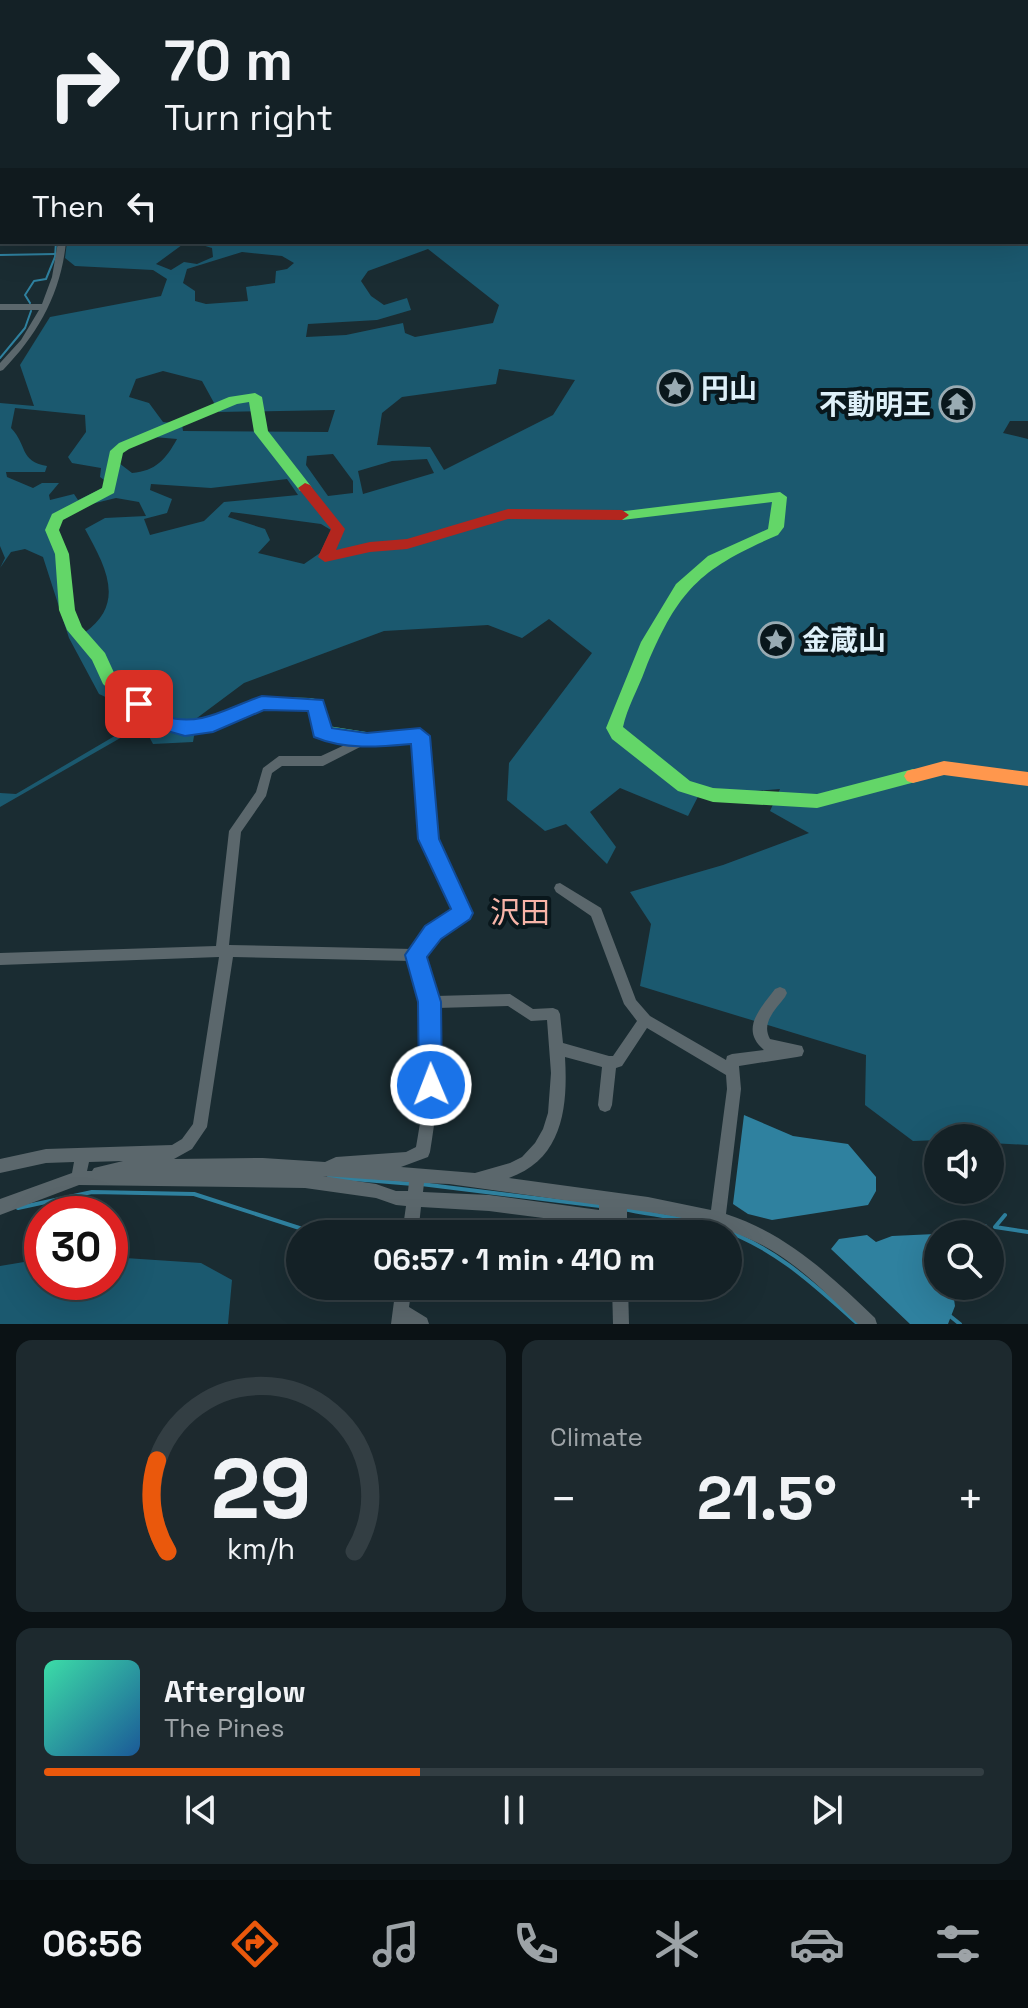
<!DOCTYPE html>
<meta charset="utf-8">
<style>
body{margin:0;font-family:"Space Grotesk","Noto Sans JP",sans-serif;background:#1d292e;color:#f1f3f6;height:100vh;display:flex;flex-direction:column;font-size:30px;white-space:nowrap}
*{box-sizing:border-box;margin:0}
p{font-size:26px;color:#9da3a7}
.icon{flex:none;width:44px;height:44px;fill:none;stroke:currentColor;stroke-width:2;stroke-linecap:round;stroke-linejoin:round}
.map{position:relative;height:1324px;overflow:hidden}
.details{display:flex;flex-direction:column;gap:16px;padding:16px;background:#0b1215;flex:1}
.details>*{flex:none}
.top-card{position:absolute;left:0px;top:0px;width:1028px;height:244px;box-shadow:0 8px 32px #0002,0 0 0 2px #333e43;background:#142126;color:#f1f3f6;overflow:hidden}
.tools{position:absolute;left:924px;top:1124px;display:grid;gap:16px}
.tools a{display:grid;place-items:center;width:80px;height:80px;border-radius:50%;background:#142126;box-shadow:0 8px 32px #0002,0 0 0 2px #333e43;font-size:40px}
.speed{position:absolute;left:24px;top:1196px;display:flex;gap:16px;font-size:40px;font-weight:700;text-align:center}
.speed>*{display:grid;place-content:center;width:104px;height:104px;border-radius:50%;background:#142126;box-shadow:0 8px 32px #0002,0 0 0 2px #333e43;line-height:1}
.speed .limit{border:12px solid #d22;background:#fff;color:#111}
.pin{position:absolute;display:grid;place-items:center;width:68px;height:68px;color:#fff;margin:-34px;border-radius:16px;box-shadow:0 4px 12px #0006}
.me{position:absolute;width:88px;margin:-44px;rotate:359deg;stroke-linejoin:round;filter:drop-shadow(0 0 6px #0008)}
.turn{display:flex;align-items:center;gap:28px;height:168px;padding:0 32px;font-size:36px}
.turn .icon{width:104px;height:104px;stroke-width:2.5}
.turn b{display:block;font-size:56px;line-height:68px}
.then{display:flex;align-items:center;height:76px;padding:0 32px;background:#0003;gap:16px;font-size:30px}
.big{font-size:60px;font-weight:600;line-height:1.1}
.details .card{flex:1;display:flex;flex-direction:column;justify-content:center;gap:12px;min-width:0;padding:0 28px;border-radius:16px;background:#1d292e}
.details .dial{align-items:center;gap:0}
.dial svg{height:208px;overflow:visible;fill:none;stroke:#333e43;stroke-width:7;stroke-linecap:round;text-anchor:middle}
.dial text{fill:#f1f3f6;stroke:none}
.song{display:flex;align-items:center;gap:24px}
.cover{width:96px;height:96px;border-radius:12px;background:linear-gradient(135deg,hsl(160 70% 55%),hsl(210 70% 35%))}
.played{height:8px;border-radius:4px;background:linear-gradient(90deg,#ea580c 40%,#333e43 40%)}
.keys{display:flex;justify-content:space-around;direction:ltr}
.heat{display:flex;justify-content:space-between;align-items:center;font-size:44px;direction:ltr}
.details .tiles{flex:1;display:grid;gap:16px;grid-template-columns:1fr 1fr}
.card:last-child{grid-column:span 2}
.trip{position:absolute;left:286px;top:1220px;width:456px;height:80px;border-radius:40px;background:#142126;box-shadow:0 8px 32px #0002,0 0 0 2px #333e43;font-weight:600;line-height:80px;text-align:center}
.tabs{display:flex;height:128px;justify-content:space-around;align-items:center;background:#080d0f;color:#9da3a7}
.tabs .icon{width:56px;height:56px}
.tabs .active{color:#ea580c}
.tabs b{font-size:36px;color:#f1f3f6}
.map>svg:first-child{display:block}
</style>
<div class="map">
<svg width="1028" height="1324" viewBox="0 0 1028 1324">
<rect width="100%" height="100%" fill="#1a2c32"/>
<g fill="#1b596f" fill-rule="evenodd">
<path d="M313 0H1028V421H1010L1003 433 1028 439V1145L990 1143V1138L913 1141 865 1105 866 1055 640 986 651 924 630 892 723 865 809 833 770 811 780 789 745 792 703 787 688 816 620 788 590 812 616 847 607 864 566 824 545 831 507 800 509 763 592 653 549 619 522 638 488 625 384 631 244 683 197 718 193 742 153 744 143 725 0 807V793L16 794 130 727 123 705 99 694 69 638 43 557 25 549 11 552 0 568 5 558 0 546V403L34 406 20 365 50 317 161 296 167 279 153 270 75 266 65 258 67 242H186L156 264 171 270 184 262 197 264 213 257 212 248 192 242H1026V2ZM428 249 499 305 493 323 415 337 405 333 403 323 346 335 306 337 308 324 377 320 411 310 407 298 384 305 371 296 361 281 368 271ZM242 252 282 256 294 263 287 269 276 271 275 283 246 287 248 301 206 304 195 301V291L183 283 187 269ZM499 369 575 380 553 415 444 470 430 447 377 445 382 413 402 397 496 384ZM163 371 202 381 219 412 335 410 328 432 183 431 182 424 163 422 149 403 129 397 136 379ZM15 408 85 415 86 432 68 457 72 463 101 468 100 477 107 482 101 489 78 500 74 494 50 500 49 495 59 483H42L33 488 7 477 6 472H45L47 466C19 461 28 446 11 428ZM154 437 177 439C166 459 156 471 132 473L119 463 123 450ZM333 454 353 481V493L328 496 306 465 307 456ZM427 459 434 473 363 494 358 471 392 461ZM287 479 298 495 224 502 204 521 150 535 144 519 167 513 172 499 150 490 151 484 211 488ZM116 498 139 502 146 516 105 518 85 529C105 566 127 603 84 633L69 598 54 526 79 507ZM231 512 321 524 331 530 320 553 304 564 258 553 270 540 265 529 228 517Z"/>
<path d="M110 1257 201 1263 232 1280 228 1324H0V1266L42 1259V1282H110Z"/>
</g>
<g fill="#2f819f">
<path d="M744 1115 793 1136 848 1144 876 1177V1191L868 1205 772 1220 748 1214 733 1204Z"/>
<path d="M935 1234 938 1235V1286H952L955 1306 948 1324H910L831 1249 839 1239 867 1235 876 1242 892 1236Z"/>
</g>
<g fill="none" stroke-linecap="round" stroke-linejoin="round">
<g stroke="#2f819f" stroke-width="2">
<path d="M0 242 2 238"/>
<path d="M0 255 55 254"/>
<path d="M30 303 25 295 34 281 46 279 55 257 56 242"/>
<path d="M0 358 25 328 31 311"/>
</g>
<g stroke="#2f819f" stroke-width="4">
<path d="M329 1177 413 1184"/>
<path d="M421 1184 600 1206"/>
<path d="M18 1208 92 1192 194 1194 318 1234"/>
<path d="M623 1209C653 1215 685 1218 715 1227 771 1244 815 1285 858 1324"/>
<path d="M1005 1215 995 1227 1028 1232"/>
<path d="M935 1235 956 1228 985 1226"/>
<path d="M950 1316 960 1324"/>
</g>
<g fill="#5b676c" fill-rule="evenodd">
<path d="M56 0H62L63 2H57Z"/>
<path d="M77 0H83L84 2H78Z"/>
<rect x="146" y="0" width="6" height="2"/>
<rect x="0" y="61" width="2" height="4"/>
<rect x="0" y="185" width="2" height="7"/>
<rect x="0" y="229" width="2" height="8"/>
<path d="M58 242H66C61 293 38 334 3 370L0 371V363L21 340 39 310H0V304H42L52 277Z"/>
<path d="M420 732 424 733 426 736 435 839 469 913 468 917 438 936 423 956 430 976 435 996 510 994 533 1009 553 1008 558 1010 560 1014 563 1043 609 1056H613L637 1021 624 1004 591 916 556 892 554 888 556 884 560 883 601 908 636 1000 650 1016 726 1060 727 1056 732 1054 764 1050C739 1029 761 1008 775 989L780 987 785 989 787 993 785 997C775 1010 761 1023 770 1039L802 1046 804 1051 802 1056 797 1057 739 1066 741 1089 726 1214C787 1234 830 1275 875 1318L877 1324H858C833 1300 808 1274 779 1255 733 1225 679 1216 627 1209V1234H611V1223L606 1226 489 1211 421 1207 418 1234H402L406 1206 396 1205 376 1198 305 1188 79 1185 0 1215V1199L72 1173 74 1162 46 1163 0 1173V1159L46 1149 172 1145 182 1139 193 1124 219 957 0 965V953L216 946 229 831 256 792 263 768 279 756H321L362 737ZM415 741 423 839 456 911 428 928 413 949 229 945 241 832 266 796 272 773 282 766H323L364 745ZM233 957 411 961C433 1020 427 1087 416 1147L406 1152 336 1157 325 1162 263 1158 174 1159 192 1149 207 1127ZM508 1006 531 1021 547 1020 551 1073 548 1113 543 1129 535 1143 522 1157 510 1163 475 1173 401 1167 428 1157 430 1152C438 1104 442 1056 437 1008ZM647 1028 726 1075 727 1089 711 1210 648 1197 509 1178C563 1159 568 1107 565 1057L602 1067 598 1105 600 1110 605 1112 610 1110 612 1105 616 1068 622 1066ZM123 1161 94 1168 92 1171H87L89 1162ZM323 1176 409 1182 408 1191H396L376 1184ZM424 1183 449 1184 599 1205V1210L489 1195 423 1192Z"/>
<path d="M396 1286H412L409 1307 427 1318 429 1324H391Z"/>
<path d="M612 1286H628L629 1324H613Z"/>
</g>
<g fill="#63d668" fill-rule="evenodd">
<path d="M65 0H73L74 2H66Z"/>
<path d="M255 393 262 397 268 431 310 485 312 488 310 491H300L254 432 249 402 237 404 129 449 123 453 114 493 63 520 59 530 69 554 75 610 82 627 105 653 116 677 159 716 168 720 205 721 262 697 311 698 323 701 328 726 366 732 370 741 368 746 362 747 354 743 314 736 309 710 264 709 206 733 166 732 147 724 103 684 92 660 67 630 59 610 55 554 45 530 52 514 102 488 110 451 119 443 229 397Z"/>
<path d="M780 492 787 497 784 527 778 535C699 569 678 590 645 670 638 689 627 708 623 727L690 781 713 788 817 794 913 769 919 771 922 776 919 781 817 808 713 802 678 791 612 739 606 728 641 642 676 584 708 556 768 529 772 502 622 520 617 518 615 515 617 512Z"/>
</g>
<path fill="#ff974d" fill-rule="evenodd" d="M944 761 1028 772V786L944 775 913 783 907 781 904 776 907 771Z"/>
<path fill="#b3261e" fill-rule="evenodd" d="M305 483 310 485 345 529 336 550 370 542 407 539 508 509 622 510 629 515 622 520 508 519 407 549 370 552 325 562 318 557 331 529 298 488Z"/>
</g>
<path fill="#1a73e8" stroke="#114b97" stroke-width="2" d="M262 696 323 700 332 728 367 733 420 728 430 736 439 839 473 913 470 919 441 939 427 957 441 1002 442 1085 439 1093 431 1096 422 1093 419 1085 418 1002 405 955 425 926 451 909 418 839 411 744C378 747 345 750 314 737L308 711 264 710 213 732 185 736 146 725 130 704 139 697C151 700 153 712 164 716 201 728 228 707 262 696Z"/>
<defs>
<symbol id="sight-ring" viewBox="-11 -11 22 22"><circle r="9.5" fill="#09171c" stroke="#99abb3" stroke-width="1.5"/><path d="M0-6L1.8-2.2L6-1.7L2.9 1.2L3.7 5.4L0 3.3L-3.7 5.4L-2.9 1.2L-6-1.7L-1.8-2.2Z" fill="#99abb3"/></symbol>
<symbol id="temple-ring" viewBox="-11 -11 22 22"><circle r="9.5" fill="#09171c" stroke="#99abb3" stroke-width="1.5"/><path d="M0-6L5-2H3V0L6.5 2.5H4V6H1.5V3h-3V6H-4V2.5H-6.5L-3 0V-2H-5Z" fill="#99abb3"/></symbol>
</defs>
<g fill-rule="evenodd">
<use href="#sight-ring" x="655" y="368" width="40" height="40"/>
<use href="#temple-ring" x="937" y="384" width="40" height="40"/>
<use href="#sight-ring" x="756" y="620" width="40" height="40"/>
</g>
<g text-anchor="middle" stroke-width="8" stroke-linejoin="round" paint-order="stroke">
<g font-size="28" font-weight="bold" fill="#def0f9" stroke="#09171c" text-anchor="start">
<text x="701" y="398">円山</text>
<text x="931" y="414" text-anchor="end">不動明王</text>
<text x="802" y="650">金蔵山</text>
</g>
<g font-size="30" fill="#f7b4a8" stroke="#09171c">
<text x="520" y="923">沢田</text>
</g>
</g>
</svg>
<div class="tools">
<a><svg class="icon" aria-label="sound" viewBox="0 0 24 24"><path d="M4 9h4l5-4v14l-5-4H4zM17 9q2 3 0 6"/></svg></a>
<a><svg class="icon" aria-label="search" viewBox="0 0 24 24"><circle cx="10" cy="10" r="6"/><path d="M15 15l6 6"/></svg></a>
</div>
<div class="speed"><div class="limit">30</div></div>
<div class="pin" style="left:139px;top:704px;background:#d93025"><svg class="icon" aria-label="arrive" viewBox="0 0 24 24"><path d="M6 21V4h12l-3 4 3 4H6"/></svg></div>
<svg class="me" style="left:431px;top:1085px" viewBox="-20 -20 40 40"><circle r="17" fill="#1a73e8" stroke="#fff" stroke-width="3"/><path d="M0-11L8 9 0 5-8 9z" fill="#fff"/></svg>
<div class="trip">06:57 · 1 min · 410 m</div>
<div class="top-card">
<div class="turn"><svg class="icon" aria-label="right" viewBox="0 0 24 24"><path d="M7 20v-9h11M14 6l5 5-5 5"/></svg><div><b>70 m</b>Turn right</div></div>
<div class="then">Then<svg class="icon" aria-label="left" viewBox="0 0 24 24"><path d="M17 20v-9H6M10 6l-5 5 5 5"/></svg></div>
</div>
</div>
<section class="details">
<div class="tiles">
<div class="card dial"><svg viewBox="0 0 100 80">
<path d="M14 69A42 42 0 1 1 86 69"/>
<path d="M14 69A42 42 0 0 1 10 34" stroke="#ea580c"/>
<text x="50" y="56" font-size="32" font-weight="700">29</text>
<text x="50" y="72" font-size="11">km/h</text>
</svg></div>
<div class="card"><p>Climate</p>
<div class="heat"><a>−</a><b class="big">21.5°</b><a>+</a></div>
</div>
<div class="card">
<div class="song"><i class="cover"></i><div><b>Afterglow</b><p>The Pines</p></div></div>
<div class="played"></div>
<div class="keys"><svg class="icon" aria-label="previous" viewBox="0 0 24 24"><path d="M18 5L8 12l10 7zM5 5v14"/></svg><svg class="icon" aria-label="pause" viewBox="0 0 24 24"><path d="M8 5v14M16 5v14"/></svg><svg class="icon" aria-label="next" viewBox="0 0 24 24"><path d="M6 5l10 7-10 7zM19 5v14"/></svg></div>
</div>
</div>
</section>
<nav class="tabs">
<b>06:56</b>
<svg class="icon active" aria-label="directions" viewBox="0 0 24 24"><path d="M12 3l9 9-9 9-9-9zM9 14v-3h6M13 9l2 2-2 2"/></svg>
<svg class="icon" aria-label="music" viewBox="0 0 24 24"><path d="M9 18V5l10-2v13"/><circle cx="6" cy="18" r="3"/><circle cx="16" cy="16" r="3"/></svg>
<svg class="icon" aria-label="phone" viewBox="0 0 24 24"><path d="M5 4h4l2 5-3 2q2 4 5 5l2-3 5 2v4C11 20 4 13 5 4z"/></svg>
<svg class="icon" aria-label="climate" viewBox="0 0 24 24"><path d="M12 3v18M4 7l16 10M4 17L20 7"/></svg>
<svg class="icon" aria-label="car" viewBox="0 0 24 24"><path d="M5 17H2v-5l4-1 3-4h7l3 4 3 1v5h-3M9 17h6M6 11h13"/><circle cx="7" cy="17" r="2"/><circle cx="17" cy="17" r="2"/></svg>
<svg class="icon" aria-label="filters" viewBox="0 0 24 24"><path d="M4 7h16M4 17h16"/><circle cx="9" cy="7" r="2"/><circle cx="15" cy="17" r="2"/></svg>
</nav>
